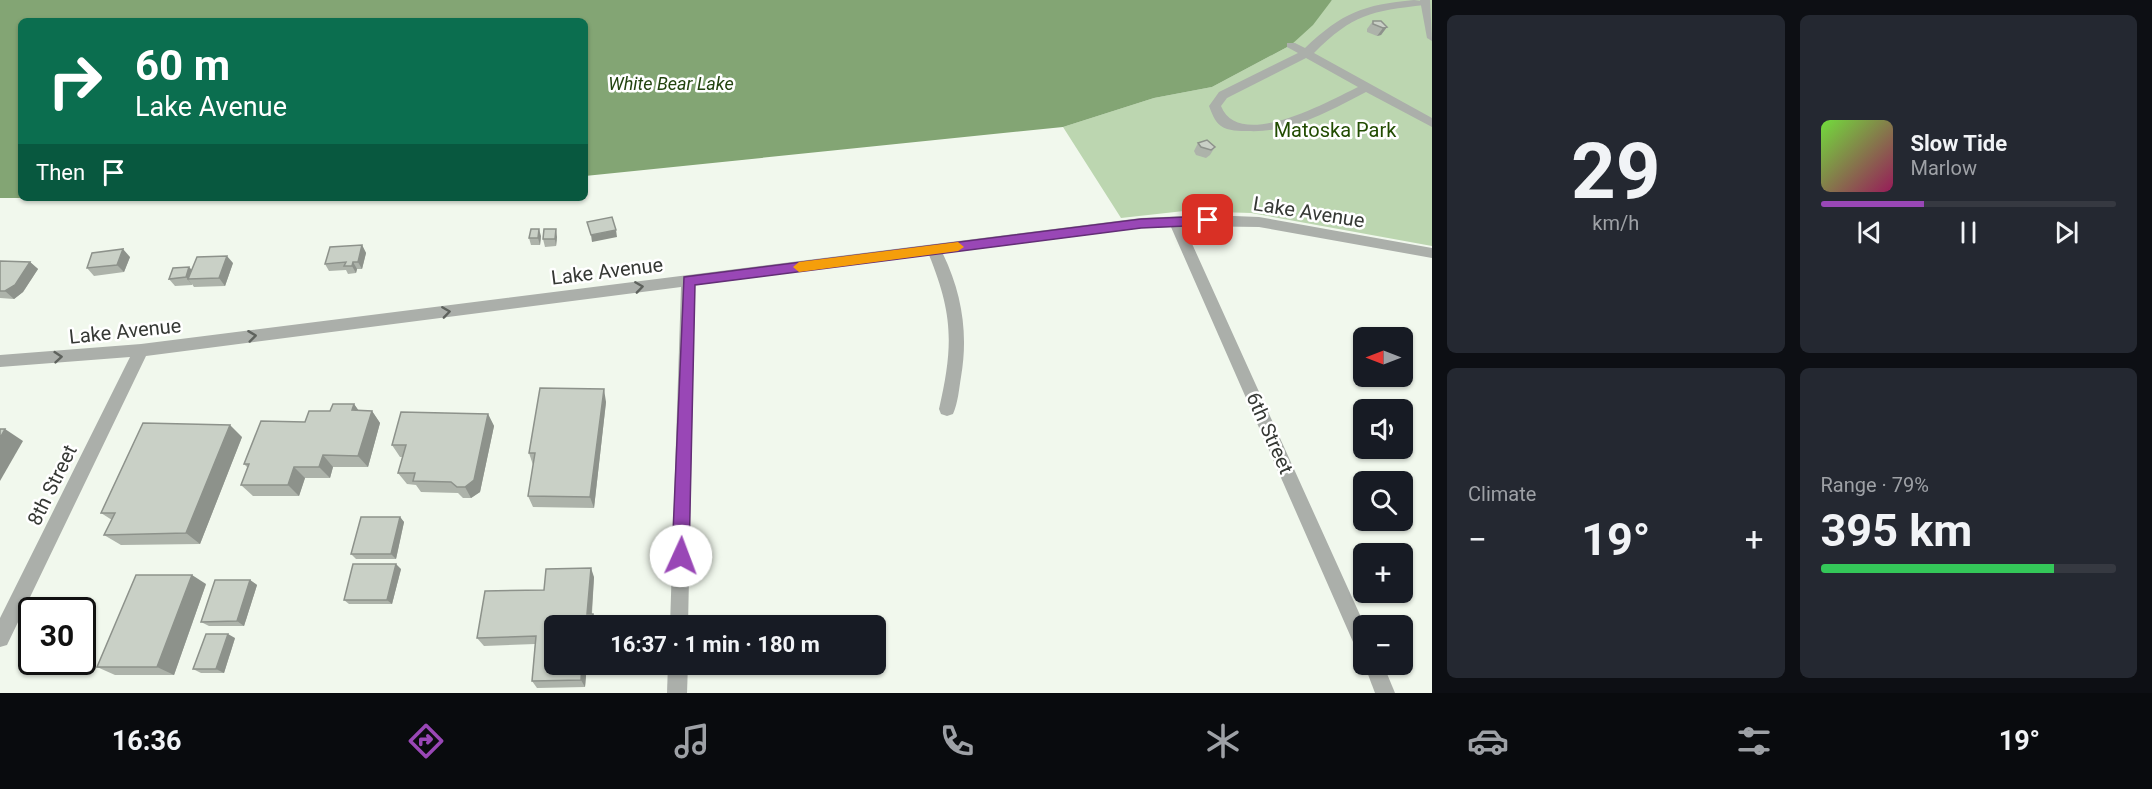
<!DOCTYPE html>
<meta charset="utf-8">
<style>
body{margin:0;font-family:Roboto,sans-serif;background:#242831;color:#f1f3f6;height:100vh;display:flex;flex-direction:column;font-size:22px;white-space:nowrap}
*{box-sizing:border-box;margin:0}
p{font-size:20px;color:#9ea1a6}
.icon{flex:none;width:33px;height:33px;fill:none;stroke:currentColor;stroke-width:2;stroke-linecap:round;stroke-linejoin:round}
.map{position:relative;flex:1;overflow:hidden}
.panel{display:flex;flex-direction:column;gap:15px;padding:15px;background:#0d0f14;width:720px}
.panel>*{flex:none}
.top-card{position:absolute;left:18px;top:18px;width:570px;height:183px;border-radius:9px;box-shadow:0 2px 4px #0004;background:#0b6e4f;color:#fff;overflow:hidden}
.needle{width:39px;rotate:270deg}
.controls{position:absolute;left:1353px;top:327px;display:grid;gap:12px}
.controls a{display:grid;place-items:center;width:60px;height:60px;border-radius:9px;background:#171b24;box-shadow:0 2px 4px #0004;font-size:30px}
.speed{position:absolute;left:18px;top:597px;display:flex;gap:12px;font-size:30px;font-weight:700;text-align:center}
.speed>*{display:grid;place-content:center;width:78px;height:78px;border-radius:50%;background:#171b24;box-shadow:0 2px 4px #0004;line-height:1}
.speed .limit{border:3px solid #111;border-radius:9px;background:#fff;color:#111}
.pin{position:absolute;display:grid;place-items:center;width:51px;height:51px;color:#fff;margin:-26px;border-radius:12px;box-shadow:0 3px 9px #0006}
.me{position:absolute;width:66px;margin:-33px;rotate:2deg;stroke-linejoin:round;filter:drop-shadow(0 0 4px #0008)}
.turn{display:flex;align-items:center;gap:21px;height:126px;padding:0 18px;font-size:27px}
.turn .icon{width:78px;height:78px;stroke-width:2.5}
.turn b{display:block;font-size:42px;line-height:51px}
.then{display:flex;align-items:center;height:57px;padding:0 18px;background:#0003;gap:12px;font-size:22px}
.big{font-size:45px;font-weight:700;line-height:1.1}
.panel .widget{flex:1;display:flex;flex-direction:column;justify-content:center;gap:9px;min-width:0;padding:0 21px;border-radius:9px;background:#242831}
.panel .dial{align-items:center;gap:0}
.dial b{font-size:78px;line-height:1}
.song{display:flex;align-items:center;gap:18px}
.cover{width:72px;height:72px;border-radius:9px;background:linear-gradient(135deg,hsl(100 70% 55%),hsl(330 70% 35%))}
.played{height:6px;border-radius:3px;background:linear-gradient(90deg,#9947b6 35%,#363941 35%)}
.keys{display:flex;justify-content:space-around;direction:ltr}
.heat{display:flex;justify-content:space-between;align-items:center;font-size:33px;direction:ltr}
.charge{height:9px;border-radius:4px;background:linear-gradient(90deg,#34c759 79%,#363941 0)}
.panel .tiles{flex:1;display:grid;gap:15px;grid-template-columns:repeat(2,1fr)}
.trip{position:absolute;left:544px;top:615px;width:342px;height:60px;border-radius:9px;background:#171b24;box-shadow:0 2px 4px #0004;font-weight:700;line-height:60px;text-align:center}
.dock{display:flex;height:96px;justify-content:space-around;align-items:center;background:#090b0e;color:#9ea1a6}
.dock .icon{width:42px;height:42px}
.dock .on{color:#9947b6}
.dock b{font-size:27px;color:#f1f3f6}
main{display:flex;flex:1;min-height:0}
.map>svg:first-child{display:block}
</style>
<main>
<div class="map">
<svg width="1432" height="693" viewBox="0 0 1432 693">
<rect width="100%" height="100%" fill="#f1f8ed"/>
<path fill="#bcd6b0" d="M1332 0H1432V246L1251 213 1184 211 1121 218 1063 127 1154 98 1212 87 1291 45Z"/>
<path fill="#83a574" d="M0 0H1332L1313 25 1291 45 1212 87 1154 98 1063 127 585 176V21H21V198H0Z"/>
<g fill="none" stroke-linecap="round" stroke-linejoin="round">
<g fill="#abafaa" fill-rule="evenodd">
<path d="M1414 0 1430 2 1425 5C1371 11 1353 14 1314 53L1432 118V127L1366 92C1329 111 1292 133 1248 131 1240 131 1228 131 1221 126 1214 121 1212 113 1209 106L1219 92 1298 53 1287 47V43H1295L1305 48C1343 12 1363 5 1414 0ZM1306 58 1358 87C1329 101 1239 152 1221 106L1227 98Z"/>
<path d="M934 245 939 246C961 288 969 331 961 377 959 389 958 403 953 414L947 416 941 414 939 409C954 343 953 313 927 250Z"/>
</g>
<g fill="#abafaa" fill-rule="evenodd">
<path d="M1420 0H1430L1432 41 1427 38Z"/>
<path d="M1208 215 1259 217 1432 248V258L1259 227 1184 226 1365 626 1364 653 1357 651 1171 227 1141 228 695 285 688 626H670L681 287 146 356 7 645 0 647V618L130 357 0 367V355L141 344 1141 218Z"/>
<path d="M668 664H688L687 693H667Z"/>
<path d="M1364 664H1383L1395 693H1375Z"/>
</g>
</g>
<g fill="#adb3aa">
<path d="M1373 21 1387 27 1381 35 1377 36 1367 32V29Z"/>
<path d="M1198 143 1215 147 1210 155 1206 158 1196 155 1194 151Z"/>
<path d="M541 236 540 245H531L529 238Z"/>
<path d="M557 237 556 246 545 247 543 239Z"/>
<path d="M362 245 366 253 362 269H357L356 273 348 274 346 270 329 271 325 264Z"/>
<path d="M130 257 124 272 94 276 87 268Z"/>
<path d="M0 261 30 262 38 269 23 292 14 299 0 298Z"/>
<path d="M233 263 225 286 194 287 192 284V285L175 286 169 279 189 267 192 270Z"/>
<path d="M606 402 594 508 533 507 528 496 533 465 529 453Z"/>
<path d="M354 404 359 411H372L380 423 368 467H333L330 478H305L299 496H253L241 485 248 468 244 464 305 422 330 411Z"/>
<path d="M488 414 494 426 480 492 471 498H463L458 493 421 492 416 485 407 484 398 473 403 457H400L392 445Z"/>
<path d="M242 437 200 544 121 545 104 535 112 520 101 513Z"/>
<path d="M400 517 404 522 396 559H356L351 554Z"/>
<path d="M401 569 392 604H349L344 600Z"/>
<path d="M594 577 592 614H593L596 622 555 626V664H587L585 687 537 688 532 681 535 644 484 646 477 638Z"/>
<path d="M250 580 257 585 244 626H209L201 622Z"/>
<path d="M206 584 174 675H115L97 667Z"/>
<path d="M235 638 224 673H201L193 669Z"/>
</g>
<g fill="#8d928b">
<path d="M1387 27 1381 35 1377 36 1383 28Z"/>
<path d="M539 229 541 236 540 245 538 238Z"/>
<path d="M556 229 557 237 556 246 555 239Z"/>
<path d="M616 230 617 237 592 242 591 235Z"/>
<path d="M362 245 366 253 362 269 358 262Z"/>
<path d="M123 249 130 257 124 272 117 265Z"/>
<path d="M227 256 233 263 225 286 219 278Z"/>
<path d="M30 262 38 269 23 292 14 299 5 291Z"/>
<path d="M353 262 357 269 356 273 352 266Z"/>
<path d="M189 267 195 274 188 279 192 285 186 277Z"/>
<path d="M604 389 606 402 594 508 590 497Z"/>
<path d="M354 404 363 417 352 410Z"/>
<path d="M372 411 380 423 368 467 358 456Z"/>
<path d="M488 414 494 426 480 492 471 498 465 487Z"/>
<path d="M230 425 242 437 200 544 186 533Z"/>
<path d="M5 429 23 441 0 481V438Z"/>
<path d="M323 455 333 467 330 478 319 467Z"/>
<path d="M294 467 305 478 299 496 288 485Z"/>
<path d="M400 517 404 522 396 559 391 554Z"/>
<path d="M396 564 401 569 392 604 387 600Z"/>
<path d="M591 568 594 577 591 622 587 614Z"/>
<path d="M192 575 206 584 174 675 157 667Z"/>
<path d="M250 580 257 585 244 626 237 621Z"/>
<path d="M593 614 596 622V626H592Z"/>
<path d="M228 634 235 638 224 673 216 669Z"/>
<path d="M582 664H587L585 687 581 680Z"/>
</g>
<g fill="#c9d0c6" stroke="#8d928b" stroke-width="1.5">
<path d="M1373 21H1381L1387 27 1383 28 1373 24Z"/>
<path d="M1207 140 1215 147 1211 150 1201 147 1198 143Z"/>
<path d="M612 217 616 230 591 235 587 222Z"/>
<path d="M531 229H539L538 238H529Z"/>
<path d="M544 229H556L555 239H543Z"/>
<path d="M362 245 358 262H353L352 266H344L346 262 325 264 330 247Z"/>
<path d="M123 249 117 265 87 268 92 253Z"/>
<path d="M227 256 219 278 188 279 197 257Z"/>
<path d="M0 261 30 262 15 285 5 291H0Z"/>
<path d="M189 267 186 277 169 279 173 268Z"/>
<path d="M540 388 604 389 590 497 528 496 535 453H529Z"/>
<path d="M333 404H354L352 410 372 411 358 456 323 455 319 467H294L288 485H241L249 464H244L261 421 305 422 309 411H330Z"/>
<path d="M401 412 488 414 474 480 465 487H457L451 482 413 481 415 473H398L406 445H392Z"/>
<path d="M143 423 230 425 186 533 104 535 115 513H101Z"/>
<path d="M0 429H5L0 438Z"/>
<path d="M361 517H400L391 554H351Z"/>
<path d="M353 564H396L387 600H344Z"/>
<path d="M591 568 587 614H593L592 626H555V664H582L581 680 532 681 536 636 477 638 485 591 544 590 546 569Z"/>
<path d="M136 575H192L157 667H97Z"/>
<path d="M215 580H250L237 621 201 622Z"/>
<path d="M206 634H228L216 669H193Z"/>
</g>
<defs><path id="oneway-chevron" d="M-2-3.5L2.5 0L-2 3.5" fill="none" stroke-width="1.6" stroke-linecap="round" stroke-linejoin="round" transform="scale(1.5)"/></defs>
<g stroke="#5e625d">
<use href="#oneway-chevron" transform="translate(639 287) rotate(-8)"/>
<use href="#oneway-chevron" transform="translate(446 312) rotate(-8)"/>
<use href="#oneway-chevron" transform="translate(252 336) rotate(-7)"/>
<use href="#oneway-chevron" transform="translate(58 357) rotate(-5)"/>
</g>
<path fill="#9947b6" stroke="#632e76" stroke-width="1.5" d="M1208 216 1214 220 1208 225 1141 228 695 285 689 556 686 561 681 564 675 561 672 556 684 277 1141 219Z"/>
<path fill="#f59e0b" d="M958 242 964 247 958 251 799 272 793 267 799 262Z"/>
<g text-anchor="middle" stroke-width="5" stroke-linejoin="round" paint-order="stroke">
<g font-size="18" font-style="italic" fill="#22430f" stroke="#fff">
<text x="671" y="90">White Bear Lake</text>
</g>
<g font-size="20" fill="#224c02" stroke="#fff">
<text x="1335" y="137">Matoska Park</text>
</g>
<g font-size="20" fill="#353834" stroke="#fff">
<text transform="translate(1309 212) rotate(9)" y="7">Lake Avenue</text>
<text transform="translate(607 271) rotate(-7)" y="7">Lake Avenue</text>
<text transform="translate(125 331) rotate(-6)" y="7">Lake Avenue</text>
<text transform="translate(1270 433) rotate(66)" y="7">6th Street</text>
<text transform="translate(52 485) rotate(-64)" y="7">8th Street</text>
</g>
</g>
</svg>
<div class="controls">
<a><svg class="needle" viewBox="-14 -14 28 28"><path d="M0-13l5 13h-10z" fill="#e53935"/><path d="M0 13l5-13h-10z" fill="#9ea1a6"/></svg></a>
<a><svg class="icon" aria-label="sound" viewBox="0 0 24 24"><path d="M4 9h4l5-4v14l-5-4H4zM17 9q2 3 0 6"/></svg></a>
<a><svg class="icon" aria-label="search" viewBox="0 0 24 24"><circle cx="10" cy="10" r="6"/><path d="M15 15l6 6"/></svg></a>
<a>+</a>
<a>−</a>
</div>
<div class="speed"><div class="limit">30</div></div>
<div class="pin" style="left:1208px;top:220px;background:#d93025"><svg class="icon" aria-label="arrive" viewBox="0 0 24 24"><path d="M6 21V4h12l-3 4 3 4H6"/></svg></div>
<svg class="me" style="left:681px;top:556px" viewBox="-20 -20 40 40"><circle r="19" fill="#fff"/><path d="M0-13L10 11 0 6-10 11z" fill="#9947b6"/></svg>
<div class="trip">16:37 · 1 min · 180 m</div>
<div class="top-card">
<div class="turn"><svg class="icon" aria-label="right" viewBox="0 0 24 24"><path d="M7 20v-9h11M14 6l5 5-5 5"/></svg><div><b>60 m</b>Lake Avenue</div></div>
<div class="then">Then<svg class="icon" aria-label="arrive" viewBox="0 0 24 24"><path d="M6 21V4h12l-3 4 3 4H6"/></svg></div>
</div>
</div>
<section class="panel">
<div class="tiles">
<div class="widget dial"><b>29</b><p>km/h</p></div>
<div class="widget">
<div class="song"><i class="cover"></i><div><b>Slow Tide</b><p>Marlow</p></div></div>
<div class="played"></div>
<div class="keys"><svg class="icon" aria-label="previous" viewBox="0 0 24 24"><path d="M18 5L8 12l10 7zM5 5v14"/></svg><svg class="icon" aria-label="pause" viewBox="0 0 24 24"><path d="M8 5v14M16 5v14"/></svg><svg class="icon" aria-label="next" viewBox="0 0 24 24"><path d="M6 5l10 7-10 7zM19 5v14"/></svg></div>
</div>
<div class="widget"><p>Climate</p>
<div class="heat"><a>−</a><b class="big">19°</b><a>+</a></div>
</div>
<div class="widget"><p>Range · 79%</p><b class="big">395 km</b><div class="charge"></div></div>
</div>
</section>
</main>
<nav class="dock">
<b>16:36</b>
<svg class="icon on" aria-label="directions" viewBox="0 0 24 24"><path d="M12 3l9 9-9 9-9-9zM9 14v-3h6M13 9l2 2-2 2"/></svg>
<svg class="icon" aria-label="music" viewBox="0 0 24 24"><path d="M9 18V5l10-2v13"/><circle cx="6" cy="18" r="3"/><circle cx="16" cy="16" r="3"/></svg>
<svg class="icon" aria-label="phone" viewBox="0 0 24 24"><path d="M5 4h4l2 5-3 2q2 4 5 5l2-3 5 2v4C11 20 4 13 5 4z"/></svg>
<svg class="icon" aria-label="climate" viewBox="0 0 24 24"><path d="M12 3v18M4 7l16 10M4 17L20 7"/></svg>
<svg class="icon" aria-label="car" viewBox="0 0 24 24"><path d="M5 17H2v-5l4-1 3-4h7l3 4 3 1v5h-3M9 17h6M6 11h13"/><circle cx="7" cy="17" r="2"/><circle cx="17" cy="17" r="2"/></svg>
<svg class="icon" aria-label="filters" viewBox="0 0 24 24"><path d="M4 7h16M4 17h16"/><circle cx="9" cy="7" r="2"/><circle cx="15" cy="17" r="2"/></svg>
<b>19°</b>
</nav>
